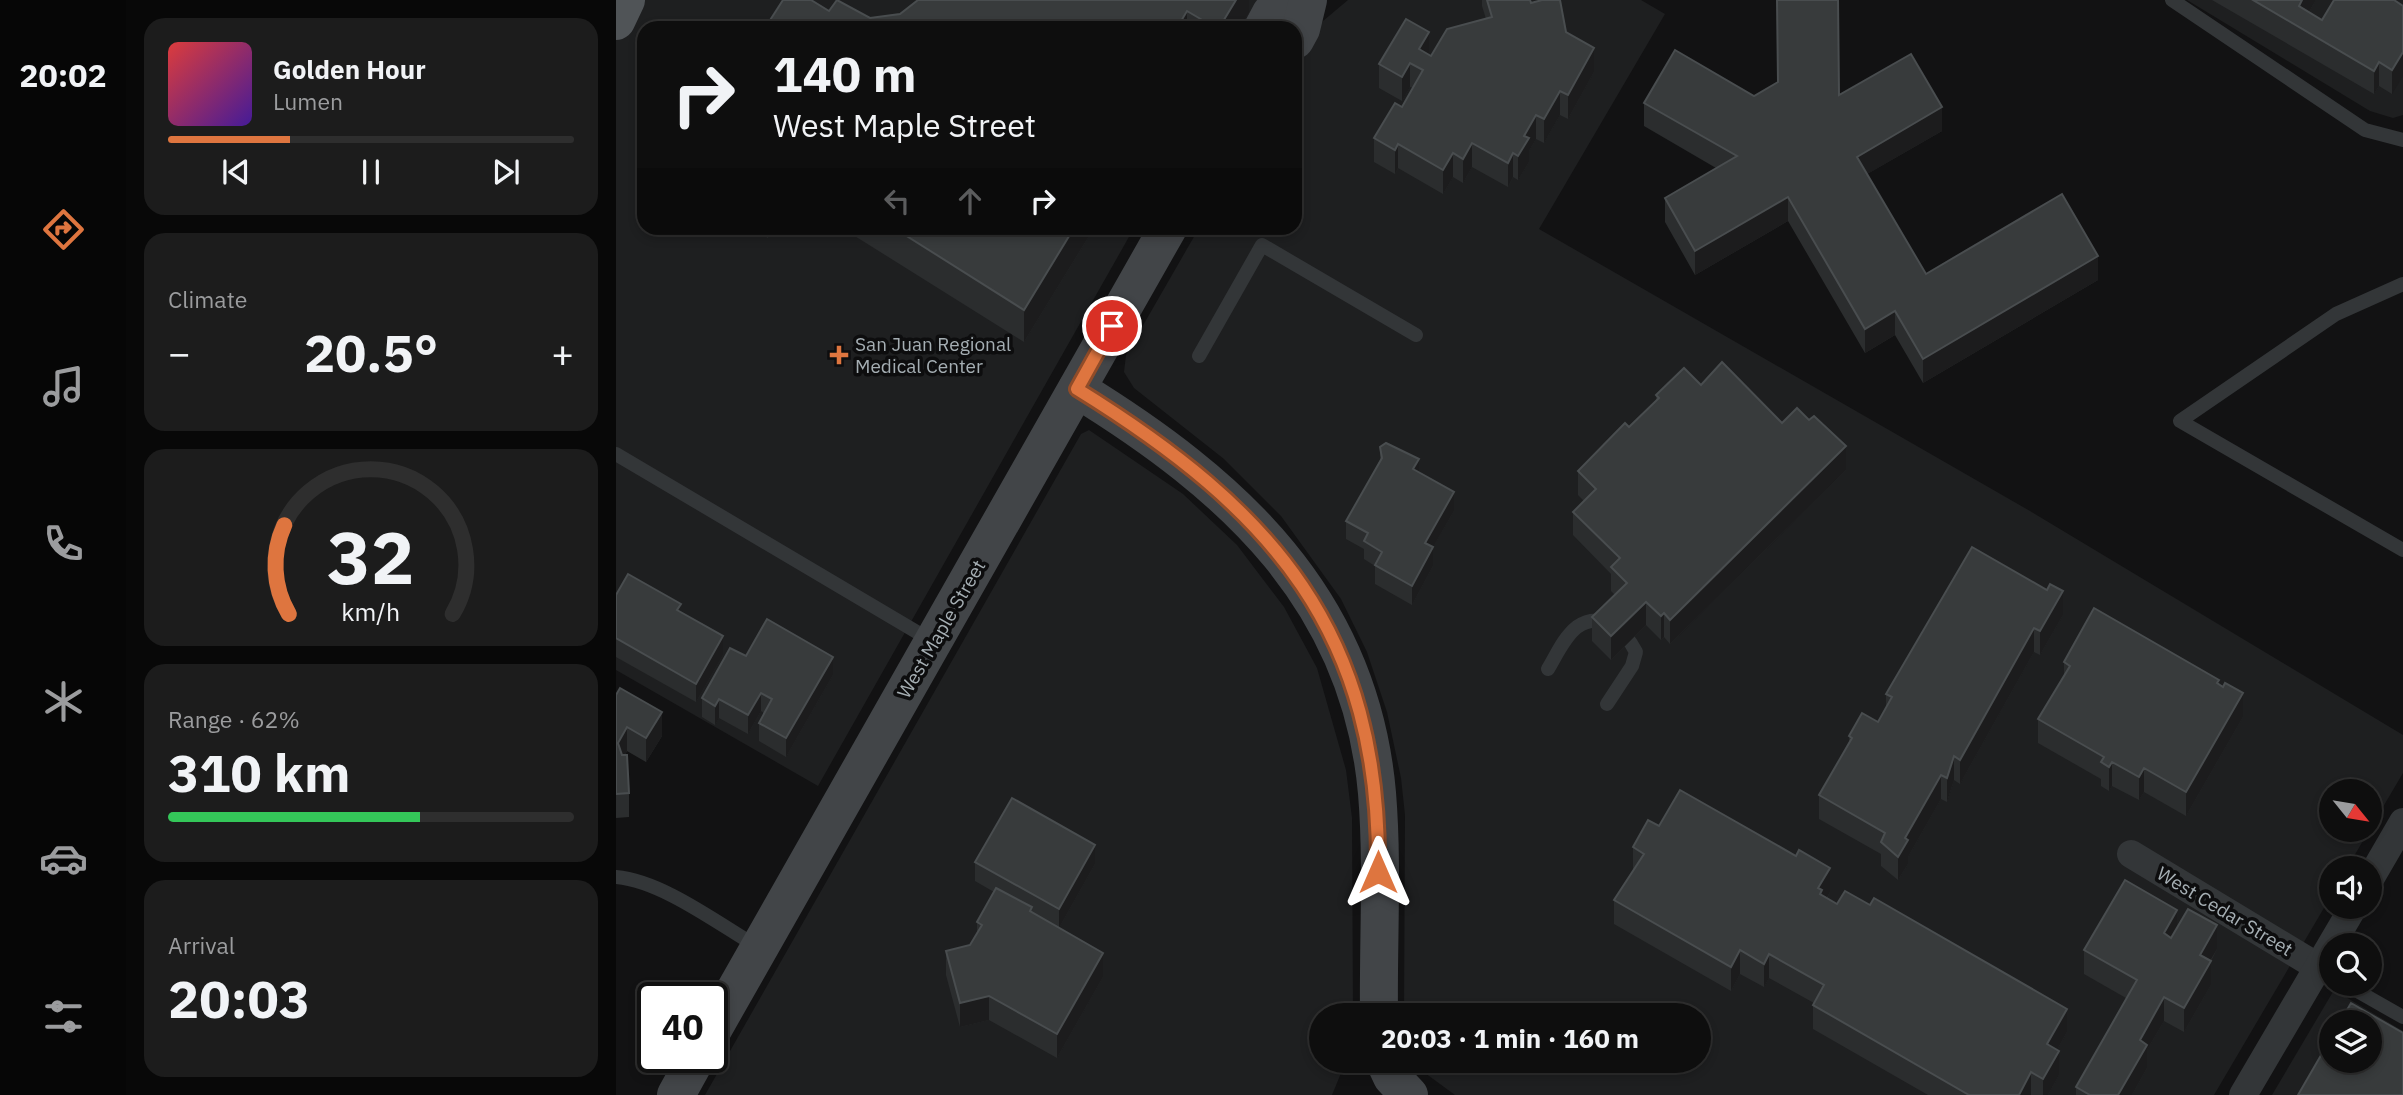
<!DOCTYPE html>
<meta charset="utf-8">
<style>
body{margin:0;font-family:"IBM Plex Sans",sans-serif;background:#1c1c1c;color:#f1f3f6;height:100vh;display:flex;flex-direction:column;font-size:26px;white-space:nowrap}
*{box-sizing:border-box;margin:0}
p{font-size:23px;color:#9b9c9e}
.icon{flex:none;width:38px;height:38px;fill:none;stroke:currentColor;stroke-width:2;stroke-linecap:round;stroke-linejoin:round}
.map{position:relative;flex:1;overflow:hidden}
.details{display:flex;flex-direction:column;gap:18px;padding:18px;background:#080808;width:490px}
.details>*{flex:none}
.guide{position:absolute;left:21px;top:21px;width:665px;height:214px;border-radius:21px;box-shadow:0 4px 10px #0003,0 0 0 2px #2e2e2e;background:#0e0e0e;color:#f1f3f6;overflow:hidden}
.needle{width:46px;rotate:120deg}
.controls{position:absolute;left:1703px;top:779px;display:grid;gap:14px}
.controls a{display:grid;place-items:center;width:63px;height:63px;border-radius:50%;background:#0e0e0e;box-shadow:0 4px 10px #0003,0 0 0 2px #2e2e2e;font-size:35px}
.speed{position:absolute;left:21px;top:982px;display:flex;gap:14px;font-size:35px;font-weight:700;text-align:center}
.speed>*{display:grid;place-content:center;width:91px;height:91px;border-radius:50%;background:#0e0e0e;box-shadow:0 4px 10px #0003,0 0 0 2px #2e2e2e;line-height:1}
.speed .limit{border:4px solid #111;border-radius:10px;background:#fff;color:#111}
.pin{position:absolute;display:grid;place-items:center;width:60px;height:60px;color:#fff;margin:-30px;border:4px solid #fff;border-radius:50%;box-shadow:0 2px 7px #0007}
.me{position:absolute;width:77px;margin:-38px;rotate:0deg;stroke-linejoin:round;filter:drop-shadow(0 0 5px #0008)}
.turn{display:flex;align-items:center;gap:24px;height:147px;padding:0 21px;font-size:32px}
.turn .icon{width:91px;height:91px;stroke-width:2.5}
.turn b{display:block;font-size:49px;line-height:60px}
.lanes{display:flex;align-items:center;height:66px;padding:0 21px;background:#0003;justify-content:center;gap:35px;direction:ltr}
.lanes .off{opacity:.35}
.big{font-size:52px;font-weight:700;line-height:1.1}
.details .widget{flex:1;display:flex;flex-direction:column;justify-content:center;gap:10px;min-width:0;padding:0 24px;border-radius:21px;background:#1c1c1c}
.details .dial{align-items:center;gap:0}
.dial svg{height:182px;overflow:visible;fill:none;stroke:#2e2e2e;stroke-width:7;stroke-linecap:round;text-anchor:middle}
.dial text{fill:#f1f3f6;stroke:none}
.song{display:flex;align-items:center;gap:21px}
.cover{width:84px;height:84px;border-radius:10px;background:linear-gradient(135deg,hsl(0 70% 55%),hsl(260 70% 35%))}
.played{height:7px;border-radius:4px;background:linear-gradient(90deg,#de753f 30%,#2e2e2e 30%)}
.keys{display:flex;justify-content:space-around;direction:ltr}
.heat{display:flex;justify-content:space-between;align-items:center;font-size:38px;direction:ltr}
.charge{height:10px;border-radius:5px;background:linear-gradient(90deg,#34c759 62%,#2e2e2e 0)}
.trip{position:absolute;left:693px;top:1003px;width:402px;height:70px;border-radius:35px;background:#0e0e0e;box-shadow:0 4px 10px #0003,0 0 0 2px #2e2e2e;font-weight:700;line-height:70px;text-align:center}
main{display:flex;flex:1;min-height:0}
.tabs{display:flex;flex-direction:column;width:126px;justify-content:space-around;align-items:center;background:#060606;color:#9b9c9e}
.tabs .icon{width:49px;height:49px}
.tabs .active{color:#de753f}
.tabs b{font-size:32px;color:#f1f3f6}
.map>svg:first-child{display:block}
</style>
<main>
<nav class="tabs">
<b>20:02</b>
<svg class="icon active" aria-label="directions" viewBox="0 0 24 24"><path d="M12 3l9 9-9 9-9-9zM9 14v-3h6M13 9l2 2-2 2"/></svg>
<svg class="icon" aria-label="music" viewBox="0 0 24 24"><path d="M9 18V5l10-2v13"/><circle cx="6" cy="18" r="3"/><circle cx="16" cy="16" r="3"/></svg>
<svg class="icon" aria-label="phone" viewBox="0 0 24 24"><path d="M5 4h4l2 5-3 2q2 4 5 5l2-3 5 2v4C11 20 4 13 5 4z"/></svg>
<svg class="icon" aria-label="climate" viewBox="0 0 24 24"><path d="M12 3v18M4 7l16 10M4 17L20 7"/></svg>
<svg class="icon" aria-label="car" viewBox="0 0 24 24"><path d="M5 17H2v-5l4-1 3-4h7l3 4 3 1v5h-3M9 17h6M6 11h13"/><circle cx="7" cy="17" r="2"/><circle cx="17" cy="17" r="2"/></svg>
<svg class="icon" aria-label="filters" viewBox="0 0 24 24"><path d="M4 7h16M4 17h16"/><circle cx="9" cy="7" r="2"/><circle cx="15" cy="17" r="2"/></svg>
</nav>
<section class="details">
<div class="widget">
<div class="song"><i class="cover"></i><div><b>Golden Hour</b><p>Lumen</p></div></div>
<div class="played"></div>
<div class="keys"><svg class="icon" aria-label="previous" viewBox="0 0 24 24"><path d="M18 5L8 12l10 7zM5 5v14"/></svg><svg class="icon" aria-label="pause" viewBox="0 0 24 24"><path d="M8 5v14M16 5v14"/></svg><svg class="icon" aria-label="next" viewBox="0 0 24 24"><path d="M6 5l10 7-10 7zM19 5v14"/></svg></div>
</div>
<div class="widget"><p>Climate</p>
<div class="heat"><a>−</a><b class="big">20.5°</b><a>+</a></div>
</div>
<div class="widget dial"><svg viewBox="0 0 100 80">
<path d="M14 69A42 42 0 1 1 86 69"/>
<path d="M14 69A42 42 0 0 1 12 30" stroke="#de753f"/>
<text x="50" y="56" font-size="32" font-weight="700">32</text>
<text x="50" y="72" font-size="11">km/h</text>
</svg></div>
<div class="widget"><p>Range · 62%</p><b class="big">310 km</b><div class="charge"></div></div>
<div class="widget"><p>Arrival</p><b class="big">20:03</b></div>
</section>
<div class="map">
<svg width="1787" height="1095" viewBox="0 0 1787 1095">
<rect width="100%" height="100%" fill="#121213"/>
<g fill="#1e1f20" fill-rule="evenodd">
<path d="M19 0H646L630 28H28V228H518L202 786 0 670V39Z"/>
<path d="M732 0H1025L1049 14 923 229 1414 511 1787 735V773L1731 868H1715V896L1598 1095H839L809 1073 800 1061 1083 1060V1015H788L789 815 785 778 771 712 751 652 725 599 665 516 608 459 518 388 508 372 510 355 583 228H679V59L707 21ZM1715 791H1754V830H1715Z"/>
<path d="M1571 0H1787V115L1777 118 1754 111Z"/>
<path d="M473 430 567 494 621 545 668 607 701 668 730 770 736 818 737 1015H705V1060L730 1061 716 1095H89L465 434Z"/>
<path d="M1718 990 1787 1031V1095H1656ZM1715 1022H1754V1060H1715Z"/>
</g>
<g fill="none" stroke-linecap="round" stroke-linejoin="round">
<g stroke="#333638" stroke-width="14">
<path d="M1556 0 1749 130 1787 140"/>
<path d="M1787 284 1720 314 1564 421 1787 550"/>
<path d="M583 356 646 245 800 335"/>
<path d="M0 454 316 641"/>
<path d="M932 669C940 656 948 637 961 627 985 610 1009 630 1020 652L1016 666 991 704"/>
<path d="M0 877C46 881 101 923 142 947"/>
<path d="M1729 984 1787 1017"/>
</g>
<g stroke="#333638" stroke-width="28">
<path d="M1515 854 1702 967"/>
<path d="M1754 879 1787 822"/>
<path d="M1627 1095 1738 906"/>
</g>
<g stroke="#424548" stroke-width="38">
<path d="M647 28 655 13 675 0"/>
<path d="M679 40 685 29 692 0"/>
<path d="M461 389C617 485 744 599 761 793 767 866 762 941 763 1015"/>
<path d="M96 1031 552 228"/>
<path d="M768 1060 776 1077 793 1095"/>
<path d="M60 1095 81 1057"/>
</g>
<path stroke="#505457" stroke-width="38" d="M0 21 10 0"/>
</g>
<g fill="#2b2d2e">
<path d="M633 0V13L623 28H149L213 11 254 18Z"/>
<path d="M866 0H914L915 3 950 32 978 72 952 119 944 115 928 143 920 139 913 151V162L902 180 897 177 892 187 856 167 847 183 837 177 827 194 782 168 779 174 758 162V138L786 107 797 88 794 87 786 101 763 88V64L813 55 815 56 870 19 866 6Z"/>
<path d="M1596 0H1700L1693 12 1706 20 1778 0 1776 94 1763 86 1758 94Z"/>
<path d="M1223 95 1326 131 1251 174 1310 274 1482 280 1307 383 1279 335 1249 353 1172 221 1079 275 1049 222V198L1100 168 1028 126V103L1138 96Z"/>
<path d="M135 228H158L152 238Z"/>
<path d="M226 228H478L408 342Z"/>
<path d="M1085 385 1166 423 1230 470 1054 644 1048 637 1045 640 1030 625 995 660 976 641V617L999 595 995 591V574L957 535V512L968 501 962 495V471L1013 427 1040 402V395Z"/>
<path d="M764 447 803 472 838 511 817 547V566L796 605 759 584V566L748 559V549L730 539V521L764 460Z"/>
<path d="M0 595 65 613 107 655 80 702 0 657Z"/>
<path d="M1447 615 1424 655 1418 652 1344 784 1338 780 1331 802 1325 799 1292 857V864L1282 880 1265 866V854L1203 819V795L1233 744V736L1262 722 1270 708V694Z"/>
<path d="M130 656 217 675 170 757 143 741V723L148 713 145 711 132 734 103 718 99 725 86 717V698Z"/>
<path d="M1448 662 1603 685 1627 717 1570 816 1528 792 1523 800 1496 786 1493 791 1485 786V779L1422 743V719L1448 677Z"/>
<path d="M0 695 46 736 30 762 11 751 9 755 13 793V817L0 818Z"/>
<path d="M1043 826 1214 892 1211 898 1451 1032 1441 1050 1443 1075 1432 1095H1312L1197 1029V1005L1198 1003 1153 978 1148 987 1124 974 1115 991 998 924V900L1017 871V847Z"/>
<path d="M359 862 479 864 443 928 487 977 441 1058 373 1020 344 1027 330 975V951L354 945 361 933V922L378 892 359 881Z"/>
<path d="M1561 927 1601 949 1595 961V985L1568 1032 1548 1021 1531 1050V1068L1516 1095H1460V1087L1510 998 1468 974V950Z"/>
</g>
<g fill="#1c1c1d">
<path d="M620 0H633V13L623 28H603Z"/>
<path d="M1686 0H1700L1684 27 1683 6Z"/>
<path d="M571 11V28H561Z"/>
<path d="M813 32V56L803 49Z"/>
<path d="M978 48V72L952 119V95Z"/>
<path d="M1787 52V76L1776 94V70Z"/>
<path d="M1763 62V86L1758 94V71Z"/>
<path d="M794 63V87L786 101V77Z"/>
<path d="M944 91V115L928 143V119Z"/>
<path d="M1326 107V131L1241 180V157Z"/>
<path d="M920 115V139L913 151V162L902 180V156L908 136Z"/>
<path d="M856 143V167L847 183V159Z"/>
<path d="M782 144V168L779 174V150Z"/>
<path d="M837 153V177L827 194V170Z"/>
<path d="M897 153V177L892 187V163Z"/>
<path d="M1172 197V221L1079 275V251Z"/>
<path d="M152 228H158L152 238Z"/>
<path d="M458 228H478L408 342V310Z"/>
<path d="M1482 256V280L1307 383V359Z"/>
<path d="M1279 311V335L1249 353V329Z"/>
<path d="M1230 446V470L1054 644V620Z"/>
<path d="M803 459V477L797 469Z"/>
<path d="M838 492V511L809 561V543Z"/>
<path d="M817 547V566L796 605V586Z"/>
<path d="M1447 591V615L1424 655V631Z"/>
<path d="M1030 602V625L995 660V636Z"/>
<path d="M1048 613V637L1045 640V616Z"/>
<path d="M1418 628V652L1344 784V760Z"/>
<path d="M107 636V655L80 702V684Z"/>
<path d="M217 657V675L170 757V738Z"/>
<path d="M145 693V711L132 734V715Z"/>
<path d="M1627 693V717L1570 816V792Z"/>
<path d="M103 699V718L99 725V706Z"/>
<path d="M46 712V736L30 762V738Z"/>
<path d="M11 727V751L2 767V743Z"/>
<path d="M1338 756V780L1331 802V778Z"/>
<path d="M1496 762V786L1493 791V767Z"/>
<path d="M1528 768V792L1523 800V777Z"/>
<path d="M1325 775V799L1292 857V864L1282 880V857L1289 838Z"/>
<path d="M479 845V864L443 928V909Z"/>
<path d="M1214 868V892L1206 906 1202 888Z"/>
<path d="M1561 910V934L1548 957V933Z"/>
<path d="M1601 925V949L1584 978V955Z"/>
<path d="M1124 950V974L1115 991V967Z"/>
<path d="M487 953V977L441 1058V1034Z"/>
<path d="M1153 954V978L1148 987V964Z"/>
<path d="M1595 961V985L1568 1032V1008Z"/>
<path d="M373 996V1020L344 1027V1003Z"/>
<path d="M1548 997V1021L1531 1050V1068L1516 1095H1502L1524 1040Z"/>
<path d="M1451 1009V1032L1431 1068V1044Z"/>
<path d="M1443 1051V1075L1432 1095H1427V1079Z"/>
<path d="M1415 1072V1095H1403Z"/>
</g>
<g fill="#383b3c" stroke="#494d4f" stroke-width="2">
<path d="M167 0H195L213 11 221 0 254 18 284 14 302 0H620L603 28H600L571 11 561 28H149Z"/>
<path d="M871 0H914L915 3 926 0H944L950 32 978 48 952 95 944 91 928 119 920 115 908 136 913 138 902 156 897 153 892 163 856 143 847 159 837 153 827 170 782 144 779 150 758 138 779 103 786 107 807 70 794 63 786 77 763 64 790 19 813 32 803 49 815 56 831 29 876 17Z"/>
<path d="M1161 0H1222L1223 95 1295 54 1326 107 1241 157 1310 274 1446 194 1482 256 1307 359 1279 311 1249 329 1172 197 1079 251 1049 198 1121 156 1028 103 1059 50 1138 96 1162 82Z"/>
<path d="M1637 0H1686L1683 6 1706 20 1718 0H1778L1787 6V52L1776 70 1763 62 1758 71Z"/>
<path d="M278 228H458L408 310Z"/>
<path d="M1106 362 1166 423 1181 408 1193 420 1198 416 1230 446 1054 620 1048 613 1045 616 1030 602 995 636 976 617 1011 583 995 567 1004 558 957 512 980 489 962 471 1009 423 1013 427 1043 398 1040 395 1068 368 1085 385Z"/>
<path d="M770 443 803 459 797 469 838 492 809 543 817 547 796 586 759 565 766 552 748 541 752 533 730 521 766 458 764 447Z"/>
<path d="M1356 547 1431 590 1434 584 1447 591 1424 631 1418 628 1344 760 1338 756 1331 778 1325 775 1289 838 1292 840 1282 857 1265 842 1269 833 1203 795 1236 738 1233 736 1246 713 1262 722 1276 697 1270 694Z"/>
<path d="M12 574 65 604 61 610 107 636 80 684 0 638V595Z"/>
<path d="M1478 608 1603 680 1601 683 1607 687 1609 683 1627 693 1570 792 1528 768 1523 777 1496 762 1493 767 1485 762 1488 757 1422 719 1454 666 1448 662Z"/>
<path d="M151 619 217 657 170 738 143 723 156 699 145 693 132 715 103 699 99 706 86 698 114 648 130 656Z"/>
<path d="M4 688 46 712 30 738 11 727 2 743 6 755H11L13 793 0 794V695Z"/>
<path d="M1064 790 1180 856 1183 850 1214 868 1202 888 1206 890 1204 894 1221 904 1229 891 1254 905 1258 898 1451 1009 1431 1044 1443 1051 1427 1079 1415 1072 1403 1095H1353L1197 1005 1208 985 1153 954 1148 964 1124 950 1115 967 998 900 1028 854 1017 847 1032 820 1043 826Z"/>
<path d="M396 798 479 845 443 909 359 862Z"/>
<path d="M1509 880 1561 910 1548 933 1555 938 1572 909 1601 925 1584 955 1595 961 1568 1008 1548 997 1524 1040 1531 1045 1502 1095H1474L1460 1087 1521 980 1468 950Z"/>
<path d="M380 888 416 907 414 911 487 953 441 1034 373 996 344 1003 330 951 354 945 366 925 361 922Z"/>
<path d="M1735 1003 1787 1033V1095H1682L1715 1038V1060H1754V1022H1724Z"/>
</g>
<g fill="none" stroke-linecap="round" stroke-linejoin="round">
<defs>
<path id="route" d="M496 326 461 389C657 510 765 632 762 872"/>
</defs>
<use href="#route" stroke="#904c29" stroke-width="18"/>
<use href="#route" stroke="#de753f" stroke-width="12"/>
</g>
<path fill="#de753f" stroke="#0d0d0e" stroke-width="2.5" d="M219.5 344.5h7v7h7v7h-7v7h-7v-7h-7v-7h7z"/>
<g text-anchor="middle" stroke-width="7" stroke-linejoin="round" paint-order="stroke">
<g font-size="19" fill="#a5aeb3" stroke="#0d0d0e" text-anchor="start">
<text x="239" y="351">San Juan Regional<tspan x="239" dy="22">Medical Center</tspan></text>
</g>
<g font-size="19" fill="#a5aeb3" stroke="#0d0d0e">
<text transform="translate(325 629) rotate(-60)" y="7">West Maple Street</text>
<text transform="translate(1609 911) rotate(31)" y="7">West Cedar Street</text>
</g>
</g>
</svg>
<div class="controls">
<a><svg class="needle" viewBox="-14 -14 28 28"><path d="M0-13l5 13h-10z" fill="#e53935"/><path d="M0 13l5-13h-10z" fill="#9b9c9e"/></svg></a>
<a><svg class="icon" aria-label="sound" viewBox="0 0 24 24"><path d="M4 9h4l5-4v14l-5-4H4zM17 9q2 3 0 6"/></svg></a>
<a><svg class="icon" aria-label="search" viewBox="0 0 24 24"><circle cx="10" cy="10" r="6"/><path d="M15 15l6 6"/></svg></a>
<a><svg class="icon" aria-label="layers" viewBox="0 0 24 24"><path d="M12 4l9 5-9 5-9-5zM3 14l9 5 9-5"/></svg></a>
</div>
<div class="speed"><div class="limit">40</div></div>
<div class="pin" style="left:496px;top:326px;background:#d93025"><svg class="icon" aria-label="arrive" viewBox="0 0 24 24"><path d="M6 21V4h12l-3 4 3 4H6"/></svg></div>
<svg class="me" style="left:762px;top:872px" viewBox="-20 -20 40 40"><path d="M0-17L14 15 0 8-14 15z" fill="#de753f" stroke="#fff" stroke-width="4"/></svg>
<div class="trip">20:03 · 1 min · 160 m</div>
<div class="guide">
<div class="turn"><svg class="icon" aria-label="right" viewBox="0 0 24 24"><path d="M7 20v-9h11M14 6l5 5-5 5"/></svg><div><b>140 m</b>West Maple Street</div></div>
<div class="lanes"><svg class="icon off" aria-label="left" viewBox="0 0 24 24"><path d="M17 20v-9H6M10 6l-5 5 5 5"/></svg><svg class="icon off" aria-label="ahead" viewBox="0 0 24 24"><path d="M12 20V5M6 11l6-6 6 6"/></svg><svg class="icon" aria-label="right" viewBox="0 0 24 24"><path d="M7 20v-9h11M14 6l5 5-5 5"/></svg></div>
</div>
</div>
</main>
